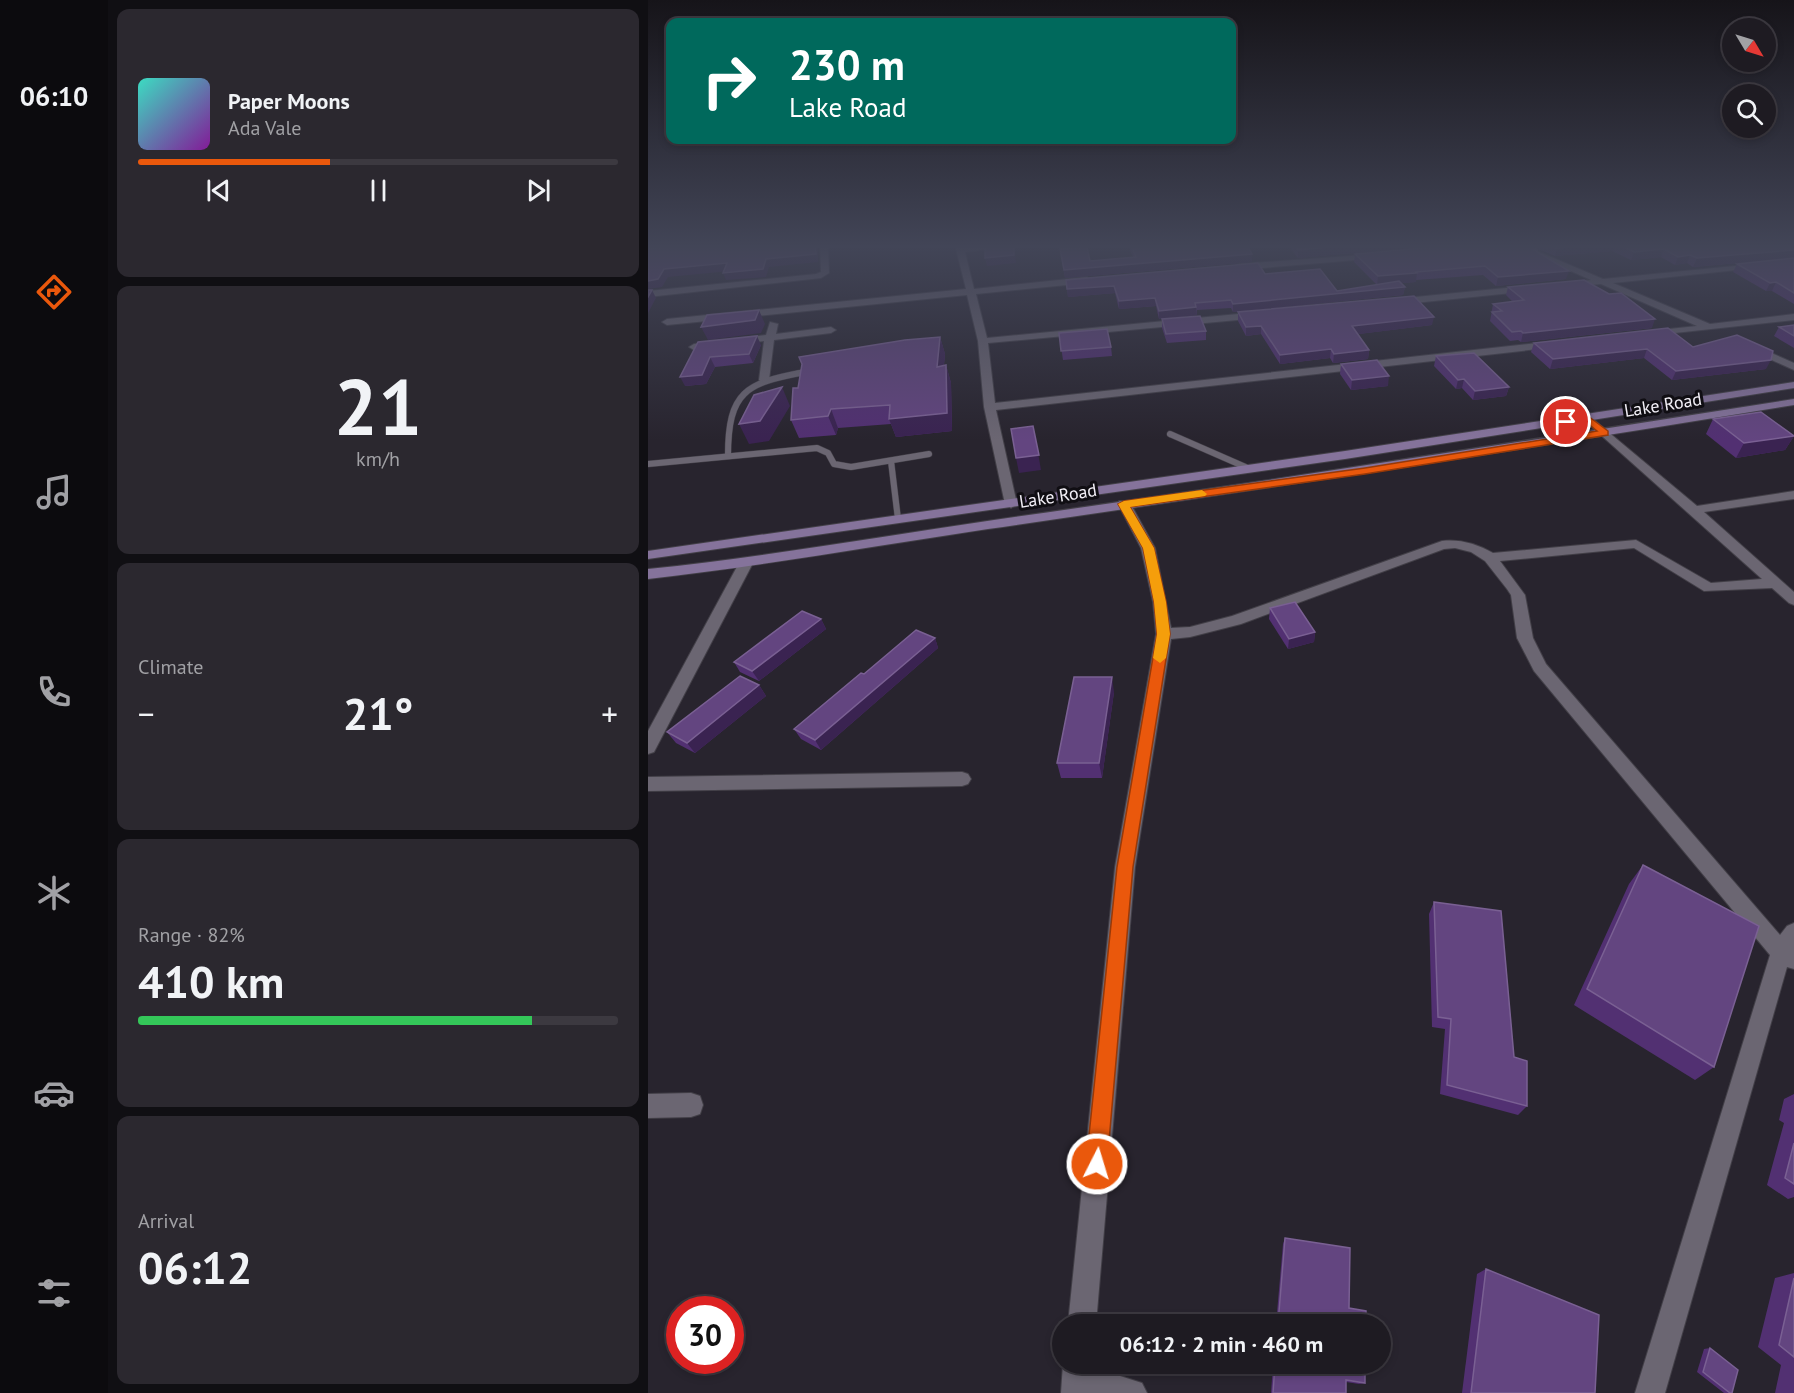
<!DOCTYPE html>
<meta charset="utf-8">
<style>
body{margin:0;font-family:"PT Sans",sans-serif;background:#2b282f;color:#f1f3f6;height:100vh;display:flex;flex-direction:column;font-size:22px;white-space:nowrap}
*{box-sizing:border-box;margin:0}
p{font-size:20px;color:#a1a1a5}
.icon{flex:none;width:33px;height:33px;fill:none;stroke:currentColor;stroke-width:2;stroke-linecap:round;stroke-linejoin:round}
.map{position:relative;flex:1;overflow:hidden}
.drawer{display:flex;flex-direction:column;gap:9px;padding:9px;background:#100f13;width:540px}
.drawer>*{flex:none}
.banner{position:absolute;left:18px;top:18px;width:570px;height:126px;border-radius:12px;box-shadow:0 3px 9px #0003,0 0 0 2px #3c3940;background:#00695c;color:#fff;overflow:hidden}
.needle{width:39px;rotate:128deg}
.buttons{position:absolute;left:1074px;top:18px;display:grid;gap:12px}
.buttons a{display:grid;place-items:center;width:54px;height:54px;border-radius:50%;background:#1e1b22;box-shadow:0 3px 9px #0003,0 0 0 2px #3c3940;font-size:30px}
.speed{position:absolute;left:18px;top:1296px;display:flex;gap:12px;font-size:30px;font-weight:700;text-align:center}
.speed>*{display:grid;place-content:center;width:78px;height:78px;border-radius:50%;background:#1e1b22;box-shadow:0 3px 9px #0003,0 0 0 2px #3c3940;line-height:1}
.speed .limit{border:9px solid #d22;background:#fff;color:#111}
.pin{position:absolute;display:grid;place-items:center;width:51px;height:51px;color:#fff;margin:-26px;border:3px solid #fff;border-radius:50%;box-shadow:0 2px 6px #0007}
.me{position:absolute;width:66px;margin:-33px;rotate:5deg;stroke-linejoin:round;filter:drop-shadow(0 0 4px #0008)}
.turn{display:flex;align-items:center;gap:21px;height:126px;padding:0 24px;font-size:27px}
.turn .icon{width:78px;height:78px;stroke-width:2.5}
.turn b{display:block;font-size:42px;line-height:51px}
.big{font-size:45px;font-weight:800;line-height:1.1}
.drawer .widget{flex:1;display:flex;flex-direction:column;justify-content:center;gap:9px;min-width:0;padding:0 21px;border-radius:12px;background:#2b282f}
.drawer .dial{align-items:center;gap:0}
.dial b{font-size:78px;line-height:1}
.song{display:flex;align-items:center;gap:18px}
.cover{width:72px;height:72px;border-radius:9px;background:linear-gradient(135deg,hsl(170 70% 55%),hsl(290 70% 35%))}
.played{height:6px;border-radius:3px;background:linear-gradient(90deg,#ea580c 40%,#3c3940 40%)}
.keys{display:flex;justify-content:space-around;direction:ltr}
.heat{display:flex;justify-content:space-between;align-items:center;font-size:33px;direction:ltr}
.charge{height:9px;border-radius:4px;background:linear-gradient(90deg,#34c759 82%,#3c3940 0)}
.trip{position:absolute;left:404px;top:1314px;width:339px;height:60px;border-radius:30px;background:#1e1b22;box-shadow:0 3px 9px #0003,0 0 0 2px #3c3940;font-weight:800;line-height:60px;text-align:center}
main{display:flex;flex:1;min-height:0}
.tabs{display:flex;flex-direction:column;width:108px;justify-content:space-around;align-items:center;background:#0c0b0e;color:#a1a1a5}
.tabs .icon{width:42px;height:42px}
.tabs .current{color:#ea580c}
.tabs b{font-size:27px;color:#f1f3f6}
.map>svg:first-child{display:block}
</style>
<main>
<nav class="tabs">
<b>06:10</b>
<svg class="icon current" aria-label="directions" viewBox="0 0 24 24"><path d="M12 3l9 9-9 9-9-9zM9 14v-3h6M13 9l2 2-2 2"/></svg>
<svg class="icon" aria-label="music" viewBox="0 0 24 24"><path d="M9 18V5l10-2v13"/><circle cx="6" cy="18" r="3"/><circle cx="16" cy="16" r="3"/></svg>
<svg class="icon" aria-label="phone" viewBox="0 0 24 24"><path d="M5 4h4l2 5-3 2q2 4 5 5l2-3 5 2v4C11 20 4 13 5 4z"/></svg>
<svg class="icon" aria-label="climate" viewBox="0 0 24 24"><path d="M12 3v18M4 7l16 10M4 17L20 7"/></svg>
<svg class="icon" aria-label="car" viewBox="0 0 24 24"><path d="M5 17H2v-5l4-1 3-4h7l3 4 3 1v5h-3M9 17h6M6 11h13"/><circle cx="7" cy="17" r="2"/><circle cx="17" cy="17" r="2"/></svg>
<svg class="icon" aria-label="filters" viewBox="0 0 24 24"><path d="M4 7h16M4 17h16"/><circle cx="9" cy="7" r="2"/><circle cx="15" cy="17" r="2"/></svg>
</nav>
<section class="drawer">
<div class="widget">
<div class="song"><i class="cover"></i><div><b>Paper Moons</b><p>Ada Vale</p></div></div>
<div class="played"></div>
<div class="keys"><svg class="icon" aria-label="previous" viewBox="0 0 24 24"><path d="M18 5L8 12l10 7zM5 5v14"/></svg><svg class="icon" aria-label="pause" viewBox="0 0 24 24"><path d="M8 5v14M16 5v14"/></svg><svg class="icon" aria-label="next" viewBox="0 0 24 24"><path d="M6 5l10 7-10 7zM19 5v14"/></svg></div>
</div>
<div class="widget dial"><b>21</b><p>km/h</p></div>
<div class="widget"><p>Climate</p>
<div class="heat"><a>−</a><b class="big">21°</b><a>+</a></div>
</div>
<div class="widget"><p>Range · 82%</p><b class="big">410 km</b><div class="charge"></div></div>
<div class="widget"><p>Arrival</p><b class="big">06:12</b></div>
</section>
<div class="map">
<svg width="1146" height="1393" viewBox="0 0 1146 1393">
<rect width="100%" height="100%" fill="#28242e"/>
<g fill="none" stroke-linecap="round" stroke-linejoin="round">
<defs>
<path id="service-far1" d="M149 373 161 371"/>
<g id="service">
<path d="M522 434 602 469"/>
<path d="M80 456C80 391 98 383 157 372"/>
<path d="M243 461 250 519"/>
<path d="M0 464 169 448 180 453 186 464 203 467 281 454"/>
</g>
<g id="minor">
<path d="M172 245H180L181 273 173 278 0 297V291L168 274 173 272Z"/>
<path d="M307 245H315L316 247 371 245 317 252 326 289 439 277 443 280 439 283 328 294 339 338 611 312 616 315 611 318 340 343 347 403 908 341 913 344 908 347 348 410 369 504 363 508 357 504 336 407 330 341 319 295 19 325 14 322 19 319 318 289Z"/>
<path d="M864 245H875L955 279 1146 260V264L965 283 1062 324 1146 314V320L999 336 997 334 1002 331 1049 326 953 284 917 287V283L943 280Z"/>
<path d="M729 254H732V258L590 270 586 267 590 264Z"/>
<path d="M879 286 883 289 882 291 747 305 742 302 747 299Z"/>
<path d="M122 322 130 324 128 334 183 327 188 330 183 333 126 340 121 380 116 383 111 380 116 341 46 350 41 347 46 344 118 335Z"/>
<path d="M1103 344 1146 363V370L1099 349V345Z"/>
<path d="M940 415 1049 506 1146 491V499L1056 512 1146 592V605L1141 603 1124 588 1056 591 986 548 852 561 877 595 885 638 898 664 1132 935 1139 926 1146 923V969L1139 967 1017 1393H987L1122 955 886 671 869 638 863 595 859 589 837 561 823 552 807 548 796 549 593 624 542 637 523 639 487 867 448 1324H420L467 867 508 634 505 602 493 548 470 504 471 501H481L507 548 523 628 542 627 584 616 794 541C812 539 829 544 845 553L988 540 1063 583 1114 579 936 420 934 418Z"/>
<path d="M98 559 105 563 6 752 0 754V731L91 563Z"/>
<path d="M314 772 320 774 323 779 320 784 314 786 0 791V777Z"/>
<path d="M43 1093 52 1096 55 1105 52 1114 43 1117 0 1118V1094Z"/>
<path d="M415 1364H444V1367L494 1383 499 1393H413Z"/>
</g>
<g id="secondary">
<path d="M1146 382V388L697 459 0 559V551L697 451Z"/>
<path d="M1146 399V405C878 449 609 490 340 529 227 546 114 566 0 579V569C116 557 230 537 346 520 613 482 880 441 1146 399Z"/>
</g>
</defs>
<use href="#service-far1" stroke="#423f47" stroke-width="5"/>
<use href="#service" stroke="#423f47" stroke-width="7"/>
<use href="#minor" stroke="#423f47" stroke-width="2"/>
<use href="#secondary" stroke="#423f47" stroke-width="2"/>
<use href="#service-far1" stroke="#6b6672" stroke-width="4.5"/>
<use href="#service" stroke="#6b6672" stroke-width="6"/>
<use href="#minor" fill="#6b6672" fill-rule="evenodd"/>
<use href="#secondary" fill="#85739b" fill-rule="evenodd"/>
</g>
<g fill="#523072">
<path d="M482 245H599L604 262 417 278 412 249 442 261 485 257 482 250Z"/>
<path d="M640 245H794L650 258Z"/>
<path d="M881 245H1146V258L1045 267 1039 263 1027 265 1013 257 983 260 964 251 907 256Z"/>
<path d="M889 252 918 279 848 286 835 275 768 280V282L752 283 757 287 755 295 585 312 583 308 549 310V315L511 319 508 306 471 309 467 293 420 297 418 280 617 274 689 291 729 285 706 262 707 254Z"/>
<path d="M1146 258V304L1124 291H1118L1085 272 1089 264Z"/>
<path d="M860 287 1004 328 873 342 870 340 862 341 842 321 845 304 865 302 858 295Z"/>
<path d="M590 312 784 325 710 334 721 350 720 359 685 363 682 358 632 364 613 334 598 336 590 321Z"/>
<path d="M514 319 558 331V340L519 343 514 328Z"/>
<path d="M1146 325V348L1126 336 1131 327Z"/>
<path d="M411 333 463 347 464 356 415 360Z"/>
<path d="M292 337 297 354 296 365H298L303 383 304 431 248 437 243 424 190 428 188 435 151 438 143 420Z"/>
<path d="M50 342 113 345 105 363 67 367 58 384 37 386Z"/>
<path d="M886 343 1045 347 1118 369 1024 380 996 358 902 369 883 352Z"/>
<path d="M788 356 861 387 858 396 825 400 814 388 808 389 786 366Z"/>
<path d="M693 364 740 386 703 390 692 374Z"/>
<path d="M1065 419 1146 436 1137 450 1088 458 1058 434Z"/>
<path d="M622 608 667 632 666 642 640 649 621 619Z"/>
<path d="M173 619 178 629 111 681 92 672 86 662Z"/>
<path d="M287 638 290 648 173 750 153 739 146 729 216 674Z"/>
<path d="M111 685 118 696 47 753 28 743 19 732Z"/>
<path d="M466 692 454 778H413L409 763Z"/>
<path d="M995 865 1066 1067 1047 1080 926 1005 981 884Z"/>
<path d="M786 902 866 1057 879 1106 870 1115 792 1094 797 1029 784 1027 781 914Z"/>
<path d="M1146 1094V1197L1140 1199 1119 1185 1136 1123 1131 1120 1136 1099Z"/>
<path d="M637 1238 701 1308 718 1324H628L635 1244Z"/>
<path d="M838 1269 947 1393H814L829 1274Z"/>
<path d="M1146 1273V1393H1127L1133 1365 1110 1347 1127 1278Z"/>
<path d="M1062 1348 1084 1393H1076L1049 1372 1056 1349Z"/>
<path d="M625 1364H717V1383L711 1384 698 1382V1393H623Z"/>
</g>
<g fill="#3a2351">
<path d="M0 245H31L0 249Z"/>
<path d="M167 245H170V262L121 267 118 277 78 280 75 273Z"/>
<path d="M366 245 368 263 339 266 337 258Z"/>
<path d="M702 245H794L650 258V250Z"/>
<path d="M940 245H966L964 251 907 256 909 248Z"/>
<path d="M1016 249 1013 257 983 260 986 252Z"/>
<path d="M1146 250V258L1045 267 1049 258Z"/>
<path d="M604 254V262L417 278 416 270Z"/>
<path d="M1042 255 1039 263 1027 265 1030 257Z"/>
<path d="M79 263 82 271 20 277 14 287 0 289V281L16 269Z"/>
<path d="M921 271 918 279 848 286 850 277Z"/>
<path d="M769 273 768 282 729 285 730 276Z"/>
<path d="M1128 282 1124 291H1118L1122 283Z"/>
<path d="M466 286 467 293 420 297 419 289Z"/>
<path d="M757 287 755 295 585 312V304Z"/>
<path d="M4 290 8 298 0 313V297Z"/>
<path d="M507 298 508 306 471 309V301Z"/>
<path d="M548 307 549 315 511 319V311Z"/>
<path d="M111 310 117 324 113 333 60 340 53 327Z"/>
<path d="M786 317 784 325 703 335 704 326Z"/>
<path d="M1007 319 1004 328 873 342 875 333Z"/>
<path d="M613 326V334L598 336V327Z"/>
<path d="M109 336 113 345 105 363 101 354Z"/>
<path d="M292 337 297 354 294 384 289 367Z"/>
<path d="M683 349 682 358 632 364V355Z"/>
<path d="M999 349 996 358 902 369 905 359Z"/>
<path d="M721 350 720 359 685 363 686 354Z"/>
<path d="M62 357 67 367 58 384 37 386 32 377Z"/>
<path d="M1123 360 1118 369 1024 380 1028 371Z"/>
<path d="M298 365 303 383 304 431 248 437 241 419Z"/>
<path d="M741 376 740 386 703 390 704 380Z"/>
<path d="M816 379 814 388 808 389 810 380Z"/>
<path d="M134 387 142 406 121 441 101 444 91 424Z"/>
<path d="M861 387 858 396 825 400 827 391Z"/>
<path d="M183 409 190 428 188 435 180 416Z"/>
<path d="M1146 436 1137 450 1088 458 1096 443Z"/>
<path d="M388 441 393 470 371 473 368 458Z"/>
<path d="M173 619 178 629 111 681 104 671Z"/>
<path d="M667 632 666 642 640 649 641 639Z"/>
<path d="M287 638 290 648 173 750 167 740Z"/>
<path d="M464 677 466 692 454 778 451 763Z"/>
<path d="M111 685 118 696 47 753 39 743Z"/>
</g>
<g fill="#634580" stroke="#7a6093" stroke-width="1.5">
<path d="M33 245H167L168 254 118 259 115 269 75 273 79 263 16 269 10 279 0 281V249Z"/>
<path d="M337 245H366V255L337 258Z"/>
<path d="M483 245H599L604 254 416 270 412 249 439 247 442 261 488 257Z"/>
<path d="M647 245H702L650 250Z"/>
<path d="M808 245H879L890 250H886L921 271 850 277 837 266 768 272 769 273 730 276 707 254Z"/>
<path d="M903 245H940L909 248Z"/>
<path d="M972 245H1146V250L1049 258 1042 255 1030 257 1016 249 986 252Z"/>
<path d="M1146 258V293L1128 282 1122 283 1089 264Z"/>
<path d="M610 263 617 274 672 269 689 291 751 281 757 287 585 304 583 300 547 303 548 307 511 311 507 298 471 301 466 286 419 289 418 280Z"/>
<path d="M936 280 961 294 973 293 1007 319 875 333 873 331 864 332 844 312 854 311 845 304 876 300 860 287Z"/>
<path d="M0 290H4L0 297Z"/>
<path d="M766 296 786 317 704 326 721 350 686 354 683 349 632 355 613 326 598 327 590 312Z"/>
<path d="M111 310 107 320 53 327 59 315Z"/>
<path d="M552 316 558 331 518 334 514 319Z"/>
<path d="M1146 325V336L1131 327Z"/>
<path d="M1020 328 1045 347 1089 335 1125 351 1123 360 1028 371 999 349 905 359 886 343Z"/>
<path d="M459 329 463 347 413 351 411 333Z"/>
<path d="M109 336 101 354 62 357 54 375 32 377 50 342Z"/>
<path d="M292 337 289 367 298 365 299 413 241 419 242 405 183 409 180 416 143 420 145 388H150L154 364 151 357 257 340Z"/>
<path d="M826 353 861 387 827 391 816 379 810 380 788 356Z"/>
<path d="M729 360 741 376 704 380 693 364Z"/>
<path d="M134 387 112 421 91 424 106 395Z"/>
<path d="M1113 412 1146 436 1096 443 1065 419Z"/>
<path d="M385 426 391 455 368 458 363 429Z"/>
<path d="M647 602 667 632 641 639 622 608Z"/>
<path d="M154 611 173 619 104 671 86 662Z"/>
<path d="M268 630 287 638 167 740 146 729 213 673 216 674Z"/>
<path d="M92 676 111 685 39 743 19 732Z"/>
<path d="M426 677H464L451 763H409Z"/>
<path d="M995 865 1111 926 1066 1067 939 989Z"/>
<path d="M786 902 853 911 866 1057 879 1061V1106L799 1085 803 1019 790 1017Z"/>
<path d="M1146 1143V1184L1137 1178Z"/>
<path d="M637 1238 702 1248 701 1308 718 1311V1324H630Z"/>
<path d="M838 1269 951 1315 947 1393H823Z"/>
<path d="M1146 1278V1357L1131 1345Z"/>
<path d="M1062 1348 1090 1370 1084 1393H1082L1055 1372Z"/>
<path d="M627 1364H717V1383L698 1380V1393H625Z"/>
</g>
<linearGradient id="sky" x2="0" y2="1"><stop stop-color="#161419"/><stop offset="0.56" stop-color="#424557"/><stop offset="1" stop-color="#424557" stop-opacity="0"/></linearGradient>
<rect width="1146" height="440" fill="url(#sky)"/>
<path fill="#ea580c" stroke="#983908" stroke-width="1.5" d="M940 416 960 431V435L717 474 482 507 506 548 518 602 522 634 485 867 459 1164 456 1172 449 1175 442 1172 438 1164 469 867 509 634 506 602 495 548 470 504 476 501 717 468 949 431 938 422 918 425 914 422Z"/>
<path fill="#f59e0b" d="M554 490 559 494 557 496 482 507 506 548 518 602 522 634 518 658 512 663 505 658 509 634 506 602 495 548 470 504 476 501Z"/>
<g text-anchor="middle" stroke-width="6" stroke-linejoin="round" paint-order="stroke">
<g font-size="18" fill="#f2eff6" stroke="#100e13">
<text transform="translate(1015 405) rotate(-9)" y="6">Lake Road</text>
<text transform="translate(410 496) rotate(-9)" y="6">Lake Road</text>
</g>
</g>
</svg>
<div class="buttons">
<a><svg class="needle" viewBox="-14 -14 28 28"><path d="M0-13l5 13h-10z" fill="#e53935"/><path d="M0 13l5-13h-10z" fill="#a1a1a5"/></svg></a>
<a><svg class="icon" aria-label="search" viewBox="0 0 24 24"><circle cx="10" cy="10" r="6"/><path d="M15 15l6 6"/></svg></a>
</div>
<div class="speed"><div class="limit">30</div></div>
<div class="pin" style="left:918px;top:422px;background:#d93025"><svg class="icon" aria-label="arrive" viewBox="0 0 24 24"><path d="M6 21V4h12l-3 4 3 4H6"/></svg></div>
<svg class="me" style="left:449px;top:1164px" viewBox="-20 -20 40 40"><circle r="17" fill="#ea580c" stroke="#fff" stroke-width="3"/><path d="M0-11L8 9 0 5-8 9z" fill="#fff"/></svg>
<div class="trip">06:12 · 2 min · 460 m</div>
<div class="banner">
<div class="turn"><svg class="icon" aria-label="right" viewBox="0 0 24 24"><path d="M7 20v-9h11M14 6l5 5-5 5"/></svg><div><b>230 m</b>Lake Road</div></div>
</div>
</div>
</main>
